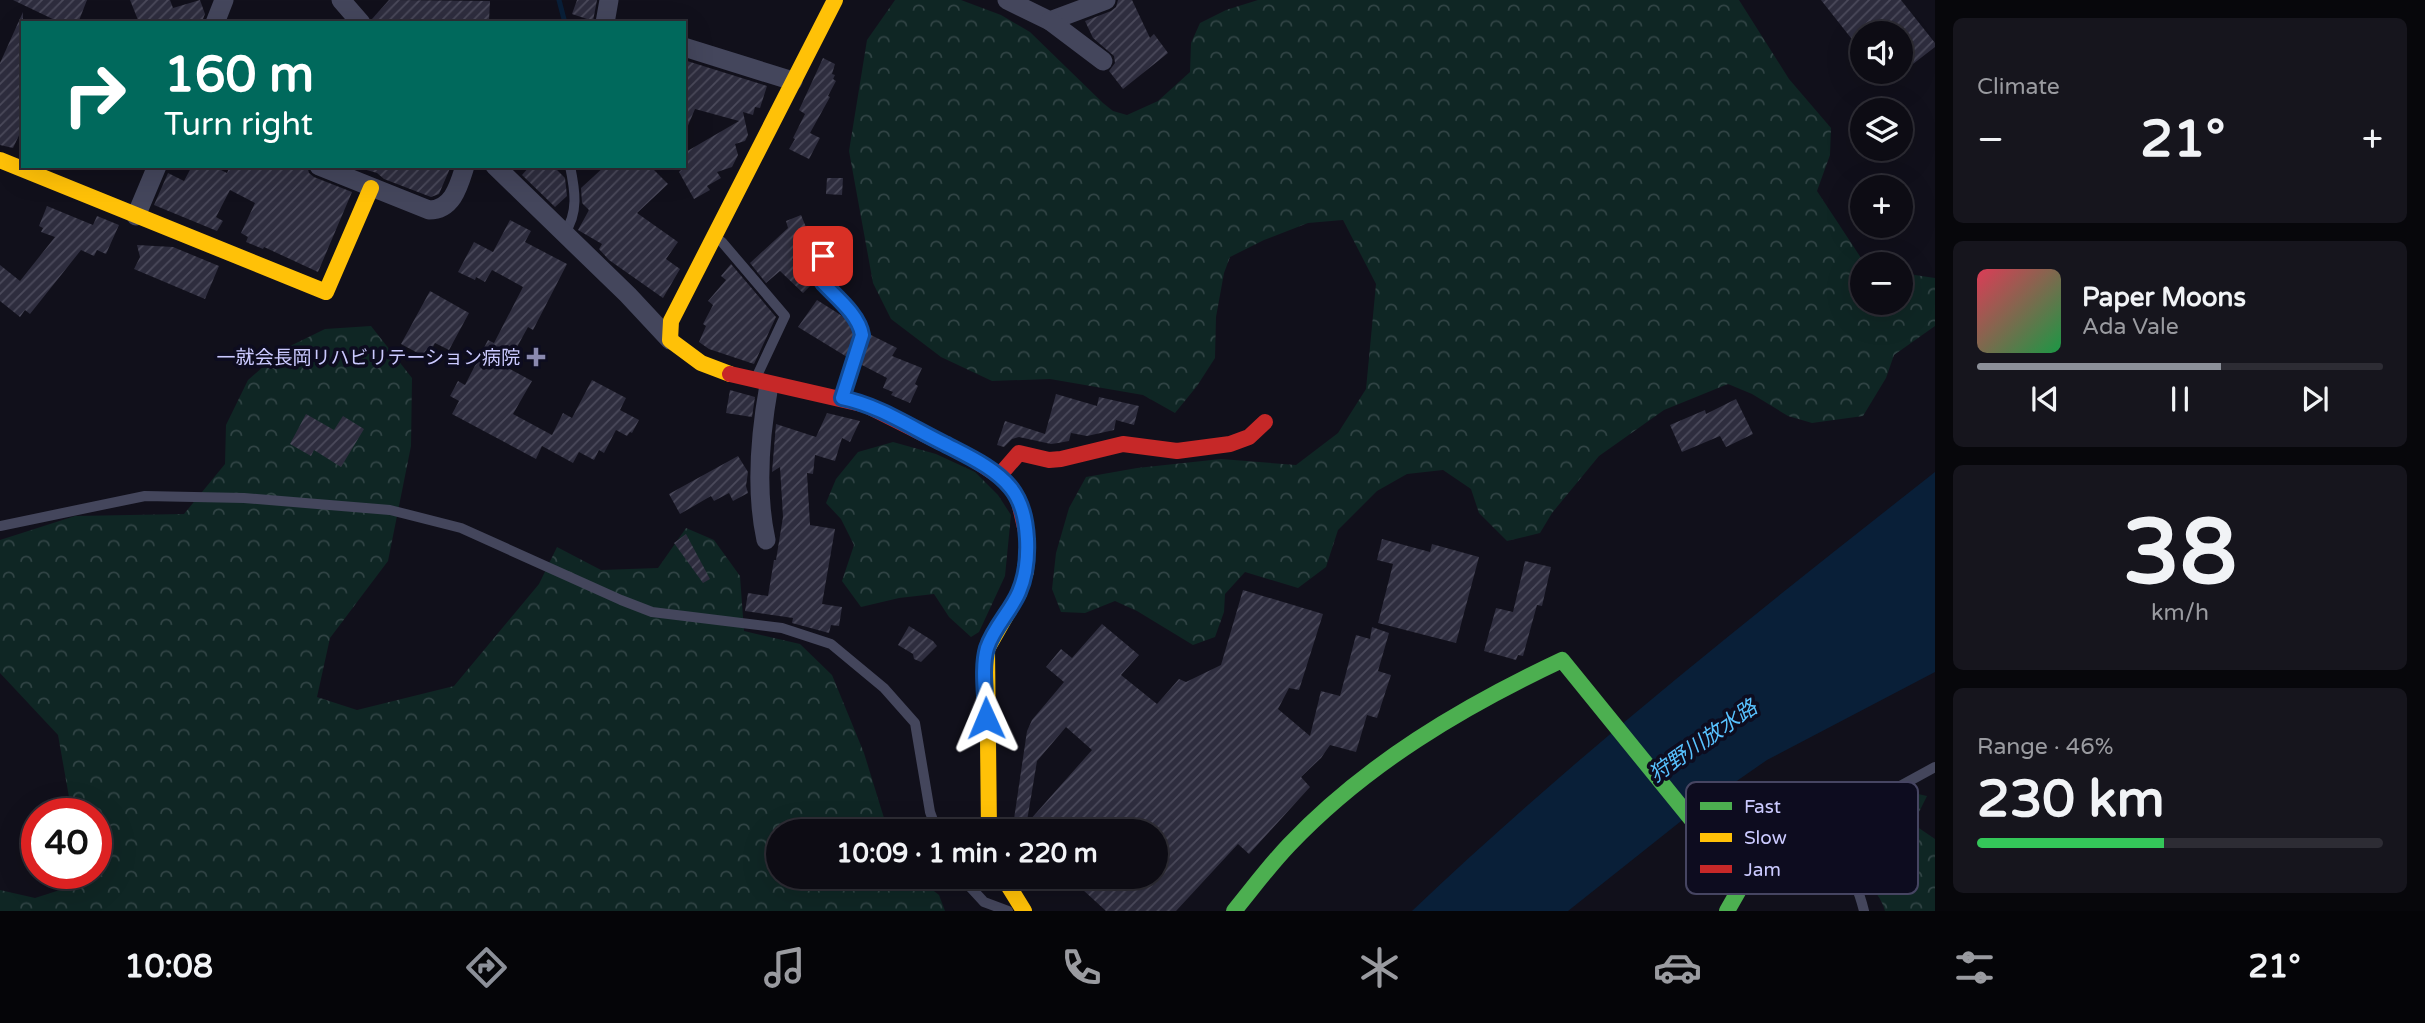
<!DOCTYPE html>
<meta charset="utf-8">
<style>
body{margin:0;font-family:"Varela Round","Noto Sans JP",sans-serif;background:#16151d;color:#f1f3f6;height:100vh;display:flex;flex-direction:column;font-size:26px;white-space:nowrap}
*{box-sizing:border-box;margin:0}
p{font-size:23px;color:#9a9ba0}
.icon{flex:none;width:38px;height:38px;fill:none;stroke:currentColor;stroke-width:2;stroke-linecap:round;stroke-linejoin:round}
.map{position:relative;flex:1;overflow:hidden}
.side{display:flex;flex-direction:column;gap:18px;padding:18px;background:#07070b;width:490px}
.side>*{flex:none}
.top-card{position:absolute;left:21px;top:21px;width:665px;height:147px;border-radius:0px;box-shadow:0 7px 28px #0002,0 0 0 2px #2d2c34;background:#00695c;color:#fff;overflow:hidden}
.tools{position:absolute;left:1850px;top:21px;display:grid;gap:14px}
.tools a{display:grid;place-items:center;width:63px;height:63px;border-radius:50%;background:#0d0c14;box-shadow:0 7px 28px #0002,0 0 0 2px #2d2c34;font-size:35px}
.speed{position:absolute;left:21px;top:798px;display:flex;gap:14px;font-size:35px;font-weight:700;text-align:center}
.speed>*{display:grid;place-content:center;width:91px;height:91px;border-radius:50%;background:#0d0c14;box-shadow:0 7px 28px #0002,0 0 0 2px #2d2c34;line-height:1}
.speed .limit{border:10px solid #d22;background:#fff;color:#111}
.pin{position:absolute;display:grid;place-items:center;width:60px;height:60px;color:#fff;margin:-30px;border-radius:14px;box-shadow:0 4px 10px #0006}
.me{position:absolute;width:77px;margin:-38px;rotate:359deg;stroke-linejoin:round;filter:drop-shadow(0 0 5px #0008)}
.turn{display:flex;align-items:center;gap:24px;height:147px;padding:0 28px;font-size:32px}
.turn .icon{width:91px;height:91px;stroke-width:2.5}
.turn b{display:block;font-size:49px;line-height:60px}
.big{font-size:52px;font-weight:700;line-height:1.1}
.side .widget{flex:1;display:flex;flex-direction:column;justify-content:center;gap:10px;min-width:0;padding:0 24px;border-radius:10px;background:#16151d}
.side .dial{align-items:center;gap:0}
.dial b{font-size:91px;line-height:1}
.song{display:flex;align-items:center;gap:21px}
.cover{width:84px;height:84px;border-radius:10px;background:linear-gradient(135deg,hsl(350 70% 55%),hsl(140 70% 35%))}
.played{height:7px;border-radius:4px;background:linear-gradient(90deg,#8c9099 60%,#2d2c34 60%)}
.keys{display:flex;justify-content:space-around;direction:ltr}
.heat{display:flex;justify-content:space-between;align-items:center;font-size:38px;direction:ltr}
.charge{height:10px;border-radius:5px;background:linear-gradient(90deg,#34c759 46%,#2d2c34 0)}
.trip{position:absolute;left:766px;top:819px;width:402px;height:70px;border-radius:35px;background:#0d0c14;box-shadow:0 7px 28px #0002,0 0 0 2px #2d2c34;font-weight:700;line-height:70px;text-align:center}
.tab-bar{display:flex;height:112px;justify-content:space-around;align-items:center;background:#050508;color:#9a9ba0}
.tab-bar .icon{width:49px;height:49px}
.tab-bar .active{color:#8c9099}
.tab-bar b{font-size:32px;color:#f1f3f6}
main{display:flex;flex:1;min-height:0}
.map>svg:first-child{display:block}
</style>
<main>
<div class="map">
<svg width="1935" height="911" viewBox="0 0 1935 911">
<defs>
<pattern id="forest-crowns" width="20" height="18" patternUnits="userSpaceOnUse" patternTransform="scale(1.75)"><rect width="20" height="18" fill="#0f2624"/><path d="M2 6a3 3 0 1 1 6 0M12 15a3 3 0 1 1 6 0" fill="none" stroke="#314445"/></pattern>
<pattern id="building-hatch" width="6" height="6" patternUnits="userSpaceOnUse" patternTransform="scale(1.75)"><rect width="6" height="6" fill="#2e2d3e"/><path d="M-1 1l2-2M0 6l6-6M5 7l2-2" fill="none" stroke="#4b4a5b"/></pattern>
</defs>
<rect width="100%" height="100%" fill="#11101b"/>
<g fill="url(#forest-crowns)">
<path d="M895 0H961L1001 15 1030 32 1103 103 1113 111 1127 115 1158 101 1190 72 1191 43 1200 23 1226 10 1258 0H1739L1789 79 1831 128 1830 155 1817 191 1865 264H1862V303H1900L1901 273 1935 278V326L1894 355 1886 378 1863 416 1812 423 1788 416 1752 394 1728 384 1664 410 1599 456 1552 513 1540 533 1507 541 1479 513 1471 489 1443 470 1407 474 1377 491 1338 530 1326 567 1298 588 1245 572 1225 594 1224 612 1215 637 1193 645 1137 611 1115 601 1085 613 1061 612 1052 589 1056 553 1069 508 1086 477 1137 468 1221 459 1296 465 1338 433 1366 389 1376 284 1343 220 1308 223 1264 240 1230 257 1224 273 1216 317 1215 358 1197 386 1175 413 1143 395 1050 379 992 381 941 357 891 319 873 283 849 151 867 40Z"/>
<path d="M371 326 412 378 411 446 388 561 330 638 317 697 357 710 454 686 539 584 557 547 601 570 658 568 686 528 714 540 740 576 744 631 800 644 832 675 864 753 888 831H779V877H916L939 895 945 911H0V890L35 898 63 889 66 873H96V814H72L58 735 0 673V540L75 516 184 514 225 464 226 425 248 380 284 349 325 329Z"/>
<path d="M893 442 936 454 975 472 998 495 1011 515 1005 576 979 632 971 637 949 617 934 594 899 598 861 607 842 581 854 545 841 519 826 503 836 479 858 452Z"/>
<path d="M1918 794 1927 796 1913 824 1935 839V911H1885C1879 887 1852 872 1839 851L1856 828Z"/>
</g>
<path fill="#091f38" d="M1935 472V672L1767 760 1695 810 1568 911H1412C1577 754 1756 613 1935 472Z"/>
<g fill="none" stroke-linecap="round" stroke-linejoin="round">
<path stroke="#091f38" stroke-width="5" d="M559 0 565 23"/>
</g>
<g fill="url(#building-hatch)">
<path d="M13 0H87L78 23H61Z"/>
<path d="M130 0H170L173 8 200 0 205 14 203 19 196 23H137L138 20Z"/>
<path d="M389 0 490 1 489 21 373 23 372 19Z"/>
<path d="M577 0H597L593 21 572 14Z"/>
<path d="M1118 0H1132L1150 38 1154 34 1168 53 1123 89 1109 71 1115 63 1114 56 1093 38 1085 21 1111 11 1116 7Z"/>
<path d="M1821 0H1901L1935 43V47L1900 74V33H1862V52Z"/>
<path d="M23 12V127L13 148 0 145V63Z"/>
<path d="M823 58 835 64 832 74 835 75 833 79 836 81 828 96 830 97 810 133 820 138 809 159 789 149 795 139 793 138 805 114 799 110Z"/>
<path d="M684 60 767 86 760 108 755 107 753 115 743 112 748 135 745 141 735 144 738 155 732 167 717 172 721 178 707 186 710 190 694 199 679 172 684 167V153L739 121 695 109 684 135Z"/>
<path d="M192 166H213L227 173 230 166H307L309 173 314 177 352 192 318 272 264 247 263 249 246 242 248 237 241 233 255 203 230 190 216 217 223 221 217 231 154 205 168 173 184 181Z"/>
<path d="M353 166H451L439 194 431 197 384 179 377 173Z"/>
<path d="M530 166H553L565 178 567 196 555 207 522 175Z"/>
<path d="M605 166H650L668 184 637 213 678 242 666 259 680 269 663 298 609 260 599 249 602 244 578 230 589 210 582 203 581 188Z"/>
<path d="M827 178H843L842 195 826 194Z"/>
<path d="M47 206 93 225 97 216 119 225 106 254 97 250 94 256 81 250 30 314 25 310 20 317 0 301V265L20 281 55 237 41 232 43 228 39 226Z"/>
<path d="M801 215 815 249 792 259 815 281 803 293 780 271 766 283 750 263 788 228 786 221Z"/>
<path d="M510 220 531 231 525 242 567 264 533 330 528 327 506 367 532 381 513 414 552 435 563 413 572 418 592 380 626 398 620 410 639 420 632 433 630 432 627 436 616 430 604 453 599 450 594 460 579 452 573 463 542 446 536 459 452 414 459 401 450 396 458 381 465 385 488 340 494 343 523 287 492 270 485 282 476 277 475 280 458 272 474 242 493 252Z"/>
<path d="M137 245 173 247 219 266 205 299 134 269 140 257Z"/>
<path d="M731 264 776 317 754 364 709 349 699 342 706 326 703 324 713 305 708 301 726 280 721 276Z"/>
<path d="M430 291 469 313 449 350 435 343 427 358 401 344Z"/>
<path d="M817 300 847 319 850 324 854 335 847 357 798 327Z"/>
<path d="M869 334 897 348 892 356 922 368 915 384 918 386 910 403 891 395 893 392 883 388 887 378 860 364Z"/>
<path d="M730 390 755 397 752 417 726 413Z"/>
<path d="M1056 394 1097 406 1099 397 1139 406 1134 425 1116 420 1114 430 1087 436 1071 433 1069 441 1058 443 1051 444 1019 437 1012 439 1004 447 997 445 1005 421 1045 434Z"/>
<path d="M1736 399 1753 434 1726 447 1720 436 1682 452 1670 425 1705 410 1706 414Z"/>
<path d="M827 413 860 421 850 442 842 438 835 461 815 455 813 474 807 473 810 525 835 529 822 604 842 607 839 626 831 625 829 633 792 623 793 618 745 611 748 593 768 596 774 560H776L783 517 780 467 772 472 776 424 816 437Z"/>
<path d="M306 414 334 430 343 416 364 429 341 467 314 450 311 456 290 444Z"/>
<path d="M738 456 748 472 746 486 748 493 733 501 729 493 714 501 711 496 680 514 669 494Z"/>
<path d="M686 534 710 579 703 583 674 543Z"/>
<path d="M1382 539 1430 552 1432 544 1479 557 1456 643 1378 623 1393 564 1377 560Z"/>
<path d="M1525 561 1551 567 1542 606 1537 605 1523 656 1518 655 1516 660 1484 651 1496 608 1513 612Z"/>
<path d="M1243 590 1323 614 1299 690 1289 688 1278 709 1310 736 1321 691 1340 696 1356 635 1370 639 1372 627 1389 633 1378 671 1391 675 1377 718 1367 715 1356 752 1330 745 1321 758 1301 777 1310 787 1249 854 1238 844 1176 911H1106L1082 889 1092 877H1157V831H1044L1030 820 1092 750 1066 727 1037 761 1027 821 1014 819 1027 731 1032 720 1064 682 1046 667 1061 649 1072 658 1102 624 1139 655 1121 675 1157 704 1179 679 1186 682 1221 665Z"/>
<path d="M909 626 933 641 937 646 921 662 914 659 913 654 898 645Z"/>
</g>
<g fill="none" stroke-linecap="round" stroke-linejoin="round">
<g stroke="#44465c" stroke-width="10">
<path d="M564 234C579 213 575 190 570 166"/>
<path d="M715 237 722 242 785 316 755 380"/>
<path d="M821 238 826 268 823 283C837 297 859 315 862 335L842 398"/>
<path d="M0 526 145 496 244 498 390 510 461 528 621 600 652 612 782 628 831 644 884 688 915 723 930 812 937 831"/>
<path d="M1795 849C1840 864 1852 862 1864 911"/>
<path d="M961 877 984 902 1008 911"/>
<path d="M1743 883 1849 814 1935 767"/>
</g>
<g stroke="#44465c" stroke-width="19">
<path d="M341 0 361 23"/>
<path d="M1007 0 1050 21 1106 0"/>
<path d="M1050 21 1103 61"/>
<path d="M215 23 224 0"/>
<path d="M605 23 609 0"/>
<path d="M684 47 793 81"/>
<path d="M319 166 429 210C453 210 459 185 465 166"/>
<path d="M495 166 628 295 670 340"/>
<path d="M136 216 157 166"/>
<path d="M766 540C755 490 760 435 769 385"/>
</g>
<path stroke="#4caf50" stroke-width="16" d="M1234 911C1252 889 1269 866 1289 845 1366 764 1462 707 1562 660L1743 883 1727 911"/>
<g stroke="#ffc107" stroke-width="16">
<path d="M0 160 326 292 371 188"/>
<path d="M730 374 701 363 670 340 671 321 835 0"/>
<path d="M989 831 987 649 1019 593 1026 571 1027 547"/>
<path d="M1003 877 1024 911"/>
</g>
<g stroke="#c62828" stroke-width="16">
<path d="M730 374 866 405 972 458 1002 478 1013 490 1019 502 1027 536V547"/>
<path d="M999 476 1019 453 1049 460 1061 459 1123 444 1177 451 1230 444 1249 437 1265 422"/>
</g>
</g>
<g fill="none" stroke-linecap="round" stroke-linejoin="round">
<defs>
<path id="route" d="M823 256 826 268 823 283C836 297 859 315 862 335L842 398C878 405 912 428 945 444 968 456 995 468 1011 488 1031 513 1031 564 1019 592 1011 611 994 627 987 648 981 669 986 696 986 718"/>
</defs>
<use href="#route" stroke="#114b97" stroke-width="18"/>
<use href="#route" stroke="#1a73e8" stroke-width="12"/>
</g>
<path fill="#8a89af" stroke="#0d0c1f" stroke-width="2.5" d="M532.5 346.5h7v7h7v7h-7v7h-7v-7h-7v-7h7z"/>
<g text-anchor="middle" stroke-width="7" stroke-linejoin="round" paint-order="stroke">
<g font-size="19" fill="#cbcaff" stroke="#0d0c1f" text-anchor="end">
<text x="520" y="364">一就会長岡リハビリテーション病院</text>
</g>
<g font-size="21" font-style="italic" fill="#58c2ff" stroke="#0d0c1f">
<text transform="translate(1703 741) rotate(-35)" y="7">狩野川放水路</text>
</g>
</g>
<rect x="1686" y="782" width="232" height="112" rx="10" fill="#0d0c1f" stroke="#464562" stroke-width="2"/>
<rect x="1700" y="802" width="32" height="8" fill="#4caf50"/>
<rect x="1700" y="833" width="32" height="9" fill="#ffc107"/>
<rect x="1700" y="865" width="32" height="8" fill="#c62828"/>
<g font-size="19" fill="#cbcaff">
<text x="1744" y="813">Fast</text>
<text x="1744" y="844">Slow</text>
<text x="1744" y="876">Jam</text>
</g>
</svg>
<div class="tools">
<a><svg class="icon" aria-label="sound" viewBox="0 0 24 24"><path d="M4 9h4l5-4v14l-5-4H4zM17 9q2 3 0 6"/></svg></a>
<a><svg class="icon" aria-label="layers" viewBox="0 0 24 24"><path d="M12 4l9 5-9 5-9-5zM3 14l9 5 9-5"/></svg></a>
<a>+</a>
<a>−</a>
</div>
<div class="speed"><div class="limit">40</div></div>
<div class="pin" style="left:823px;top:256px;background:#d93025"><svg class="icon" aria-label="arrive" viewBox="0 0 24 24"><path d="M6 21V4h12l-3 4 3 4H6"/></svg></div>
<svg class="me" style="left:986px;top:718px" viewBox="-20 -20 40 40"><path d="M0-17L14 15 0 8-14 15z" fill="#1a73e8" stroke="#fff" stroke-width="4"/></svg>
<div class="trip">10:09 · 1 min · 220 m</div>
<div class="top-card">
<div class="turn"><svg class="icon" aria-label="right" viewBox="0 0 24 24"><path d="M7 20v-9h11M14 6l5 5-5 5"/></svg><div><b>160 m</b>Turn right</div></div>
</div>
</div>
<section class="side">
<div class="widget"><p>Climate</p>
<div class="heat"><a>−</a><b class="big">21°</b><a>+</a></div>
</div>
<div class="widget">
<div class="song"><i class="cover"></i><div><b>Paper Moons</b><p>Ada Vale</p></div></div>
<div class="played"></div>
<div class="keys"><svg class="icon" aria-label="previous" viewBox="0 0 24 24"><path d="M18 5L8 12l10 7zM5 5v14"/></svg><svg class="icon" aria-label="pause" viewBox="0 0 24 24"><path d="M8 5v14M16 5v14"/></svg><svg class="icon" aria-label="next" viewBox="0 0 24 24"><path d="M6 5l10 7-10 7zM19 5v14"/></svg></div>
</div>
<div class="widget dial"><b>38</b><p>km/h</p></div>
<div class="widget"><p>Range · 46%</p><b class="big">230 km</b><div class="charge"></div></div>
</section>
</main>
<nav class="tab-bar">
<b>10:08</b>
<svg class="icon active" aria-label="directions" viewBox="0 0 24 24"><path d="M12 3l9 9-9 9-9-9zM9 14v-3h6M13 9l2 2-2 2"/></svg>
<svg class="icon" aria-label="music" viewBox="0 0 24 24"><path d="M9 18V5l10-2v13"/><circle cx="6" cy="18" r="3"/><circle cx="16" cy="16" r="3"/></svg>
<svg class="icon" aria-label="phone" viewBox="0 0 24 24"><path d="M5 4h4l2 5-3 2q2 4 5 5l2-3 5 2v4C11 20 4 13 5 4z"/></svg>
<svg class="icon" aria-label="climate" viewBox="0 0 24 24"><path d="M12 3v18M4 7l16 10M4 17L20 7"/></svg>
<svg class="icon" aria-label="car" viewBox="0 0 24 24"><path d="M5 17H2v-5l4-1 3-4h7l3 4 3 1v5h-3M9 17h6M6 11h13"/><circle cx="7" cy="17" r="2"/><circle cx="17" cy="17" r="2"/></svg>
<svg class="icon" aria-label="filters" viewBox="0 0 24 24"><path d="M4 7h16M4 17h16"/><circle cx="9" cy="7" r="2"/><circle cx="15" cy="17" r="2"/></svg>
<b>21°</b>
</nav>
